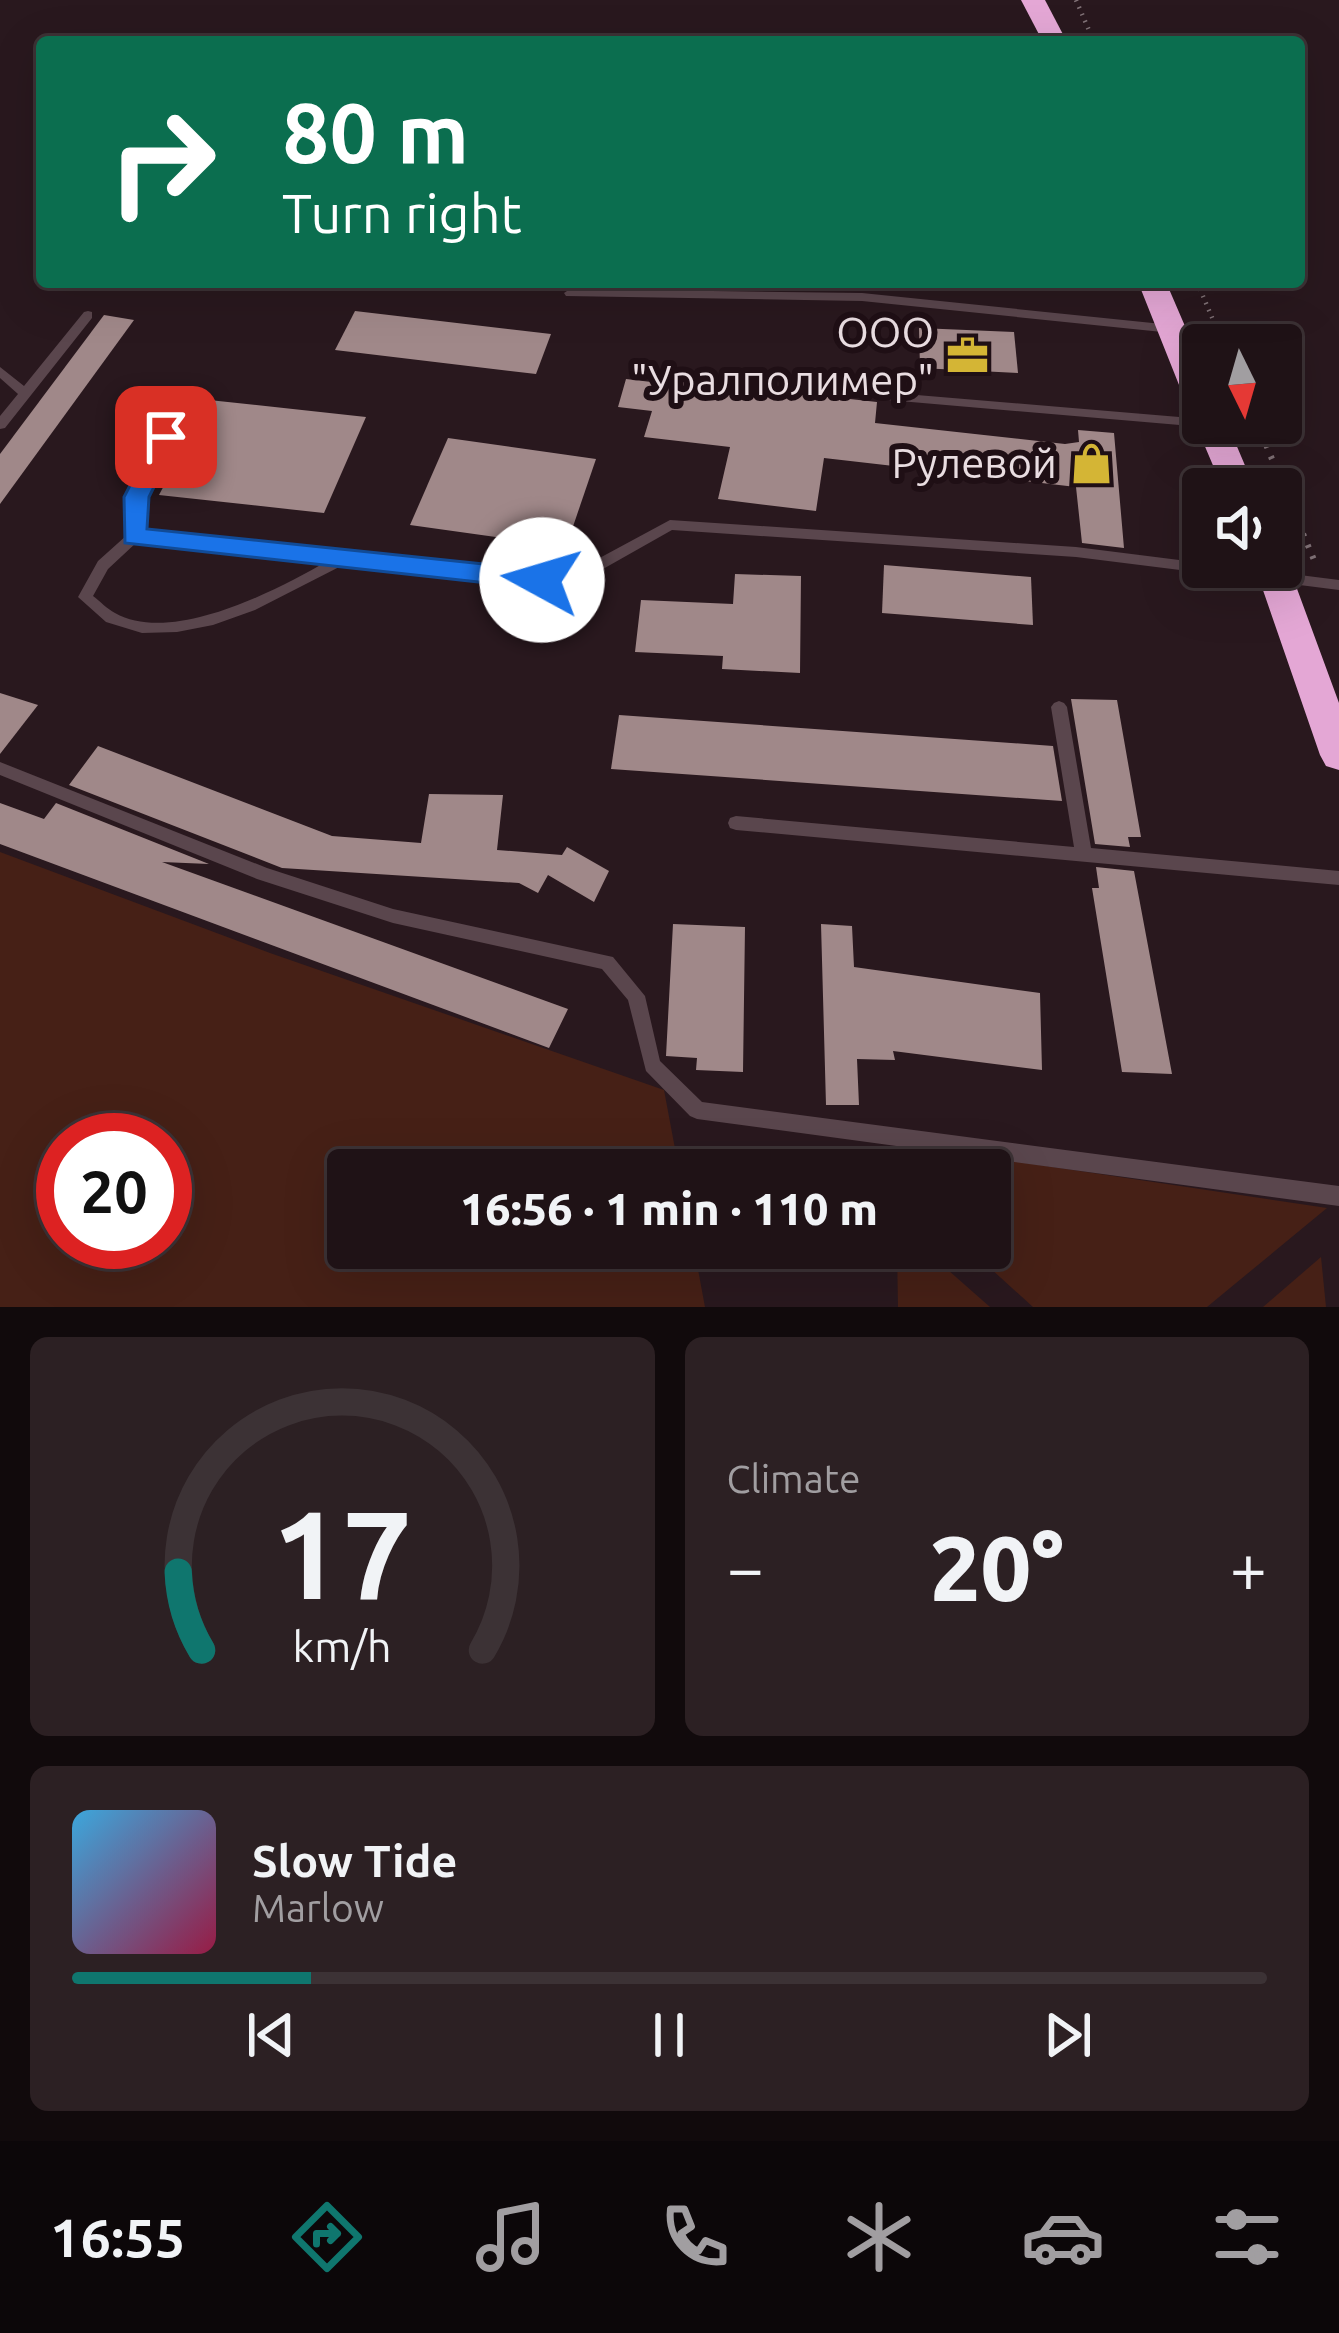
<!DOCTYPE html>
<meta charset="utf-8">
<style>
body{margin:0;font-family:Ubuntu,sans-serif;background:#2c2023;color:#f1f3f6;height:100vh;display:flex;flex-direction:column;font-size:45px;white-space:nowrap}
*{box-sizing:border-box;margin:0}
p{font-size:39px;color:#a19ea1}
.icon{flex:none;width:66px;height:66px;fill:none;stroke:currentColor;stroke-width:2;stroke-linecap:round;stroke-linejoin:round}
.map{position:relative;height:1307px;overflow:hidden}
.details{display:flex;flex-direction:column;gap:30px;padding:30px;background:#110a0c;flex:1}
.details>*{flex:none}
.hud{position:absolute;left:36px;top:36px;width:1269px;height:252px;border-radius:12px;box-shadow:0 12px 48px #0002,0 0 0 3px #3c3235;background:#0b6e4f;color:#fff;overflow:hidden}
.needle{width:78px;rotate:175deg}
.fabs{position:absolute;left:1182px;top:324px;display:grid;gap:24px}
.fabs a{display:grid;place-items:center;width:120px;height:120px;border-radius:12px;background:#1f1216;box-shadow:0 12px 48px #0002,0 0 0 3px #3c3235;font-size:60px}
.speed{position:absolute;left:36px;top:1113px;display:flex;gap:24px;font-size:60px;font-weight:700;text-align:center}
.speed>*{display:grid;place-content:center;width:156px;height:156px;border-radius:50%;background:#1f1216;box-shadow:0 12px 48px #0002,0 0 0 3px #3c3235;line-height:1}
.speed .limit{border:18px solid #d22;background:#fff;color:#111}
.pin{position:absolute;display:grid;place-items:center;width:102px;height:102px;color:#fff;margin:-51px;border-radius:24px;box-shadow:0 6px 18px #0006}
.me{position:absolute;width:132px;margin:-66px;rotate:276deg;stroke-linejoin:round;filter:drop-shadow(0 0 9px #0008)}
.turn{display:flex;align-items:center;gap:42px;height:252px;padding:0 48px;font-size:54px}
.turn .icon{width:156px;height:156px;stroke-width:2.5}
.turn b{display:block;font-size:84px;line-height:102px}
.big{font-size:90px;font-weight:800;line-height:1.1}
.details .widget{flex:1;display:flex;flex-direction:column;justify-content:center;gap:18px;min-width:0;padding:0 42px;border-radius:18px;background:#2c2023}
.details .dial{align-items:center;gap:0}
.dial svg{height:312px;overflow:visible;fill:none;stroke:#3c3235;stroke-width:7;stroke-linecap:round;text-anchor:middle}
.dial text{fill:#f1f3f6;stroke:none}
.song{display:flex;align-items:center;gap:36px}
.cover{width:144px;height:144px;border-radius:18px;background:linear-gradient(135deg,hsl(200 70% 55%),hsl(340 70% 35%))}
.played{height:12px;border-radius:6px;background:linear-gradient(90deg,#0f766e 20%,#3c3235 20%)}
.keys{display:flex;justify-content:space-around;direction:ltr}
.heat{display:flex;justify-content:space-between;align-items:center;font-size:66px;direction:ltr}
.details .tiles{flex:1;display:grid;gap:30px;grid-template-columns:1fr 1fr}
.widget:last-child{grid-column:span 2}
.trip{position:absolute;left:327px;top:1149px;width:684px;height:120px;border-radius:12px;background:#1f1216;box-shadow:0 12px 48px #0002,0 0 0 3px #3c3235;font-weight:800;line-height:120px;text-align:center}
.tabs{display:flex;height:192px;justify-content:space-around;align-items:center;background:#0c0709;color:#a19ea1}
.tabs .icon{width:84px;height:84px}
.tabs .active{color:#0f766e}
.tabs b{font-size:54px;color:#f1f3f6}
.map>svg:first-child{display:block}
</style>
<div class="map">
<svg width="1339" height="1307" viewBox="0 0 1339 1307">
<rect width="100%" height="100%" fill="#29181e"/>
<g fill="#462016" fill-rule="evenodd">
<path d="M0 852 270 953 664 1090 679 1170H348V1248H694L705 1307H0ZM63 1140H165V1242H63Z"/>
<path d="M933 1149 1327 1208 1207 1307H1033L968 1248H990V1170H917Z"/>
<path d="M897 1248H923L990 1307H898Z"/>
<path d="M1321 1257 1326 1307H1263Z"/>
</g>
<g fill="#a08889">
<path d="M355 311 551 334 536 374 335 350Z"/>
<path d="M104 315 134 320 0 504V454Z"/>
<path d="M919 328 1014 332 1018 373 920 368Z"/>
<path d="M661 378 877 402 875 423 1065 444 1079 442 1078 430 1114 433 1124 548 1082 543 1076 487 824 458 816 511 718 499 730 447 644 437 652 411 618 407 626 379 660 383Z"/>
<path d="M209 400 366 417 324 513 159 495Z"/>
<path d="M448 438 596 459 566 547 410 525Z"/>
<path d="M884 565 1031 577 1033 625 882 613Z"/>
<path d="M735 574 801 576 800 673 722 669 723 656 635 652 641 600 733 604Z"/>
<path d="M0 693 38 705 0 754Z"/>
<path d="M1071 699 1117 700 1141 837H1128L1130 847 1095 844Z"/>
<path d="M619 715 1053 746 1062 801 611 769Z"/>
<path d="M98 746 332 836 421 843 429 794 503 795 497 850 562 855 567 847 609 871 594 902 548 875 538 893 519 883 282 868 69 785Z"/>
<path d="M0 803 44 819 56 803 209 864 162 862 568 1009 549 1048 0 844Z"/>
<path d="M1096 867 1134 871 1172 1074 1122 1072 1092 888H1099Z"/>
<path d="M673 924 745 927 743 1072 696 1070 697 1058 666 1056Z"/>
<path d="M821 924 852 926 854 967 1040 993 1042 1070 893 1051 895 1060 857 1059 859 1105H826Z"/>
</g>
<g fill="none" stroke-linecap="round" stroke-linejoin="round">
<g stroke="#827378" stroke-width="4.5" stroke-dasharray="1.5 6" stroke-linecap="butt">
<path d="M1076 0 1094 42"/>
<path d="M1197 282 1219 334"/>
</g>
<g stroke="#827378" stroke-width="6" stroke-dasharray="3 9" stroke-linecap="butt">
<path d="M1217 331 1223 345"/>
<path d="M1257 423 1314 560"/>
</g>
<g fill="#5a464d" fill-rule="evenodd">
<path d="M570 289 862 293 1172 325 1178 329 1172 333 862 301 566 296 564 293Z"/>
<path d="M88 311 92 312V318L5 428 0 429V416L18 394 0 378V367L24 386 84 312Z"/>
<path d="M893 393 1203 419V423H1210L1203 427 888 400 887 397 888 394Z"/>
<path d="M166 433 173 437 143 497 141 533 542 575 594 561 670 520 1076 547 1203 563V567H1237L1339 580V590L1076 557 672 530 603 569 542 585 345 564 255 610 213 625 177 632 142 633 106 622 78 597 98 561 127 535 129 497 159 437ZM137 542 326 562C275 591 172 645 115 613 107 609 100 601 93 596L108 569Z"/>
<path d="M1059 701 1064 703 1067 707 1091 848 1339 871V885L736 830 730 828 728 823 730 818 736 816 1074 847 1051 707 1054 703Z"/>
<path d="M0 762 267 868 393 909 613 957 645 996 660 1061 702 1102 1339 1186V1206L697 1119 690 1116 646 1071 628 1000 602 969 393 923 257 879 0 775Z"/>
</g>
<g fill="#e4a7d5" fill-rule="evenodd">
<path d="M1021 0H1045L1067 42H1043Z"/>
<path d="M1138 282H1166L1203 368V423H1227L1255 489H1223L1195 423 1202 415 1187 405Z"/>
<path d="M1281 557 1289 567 1339 703V770L1326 766 1320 755 1255 567H1281Z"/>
</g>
</g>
<path fill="#1a73e8" stroke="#114b97" stroke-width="3" d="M166 429 179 437 149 497 147 529 542 570 555 580 542 589 125 543 124 497 158 431Z"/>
<defs>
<symbol id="office-bare" viewBox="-9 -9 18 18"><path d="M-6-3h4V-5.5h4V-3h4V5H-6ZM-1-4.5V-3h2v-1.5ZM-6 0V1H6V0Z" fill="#d4b535" stroke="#1f0f15" stroke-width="2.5" paint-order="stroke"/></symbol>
<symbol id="shop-bare" viewBox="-9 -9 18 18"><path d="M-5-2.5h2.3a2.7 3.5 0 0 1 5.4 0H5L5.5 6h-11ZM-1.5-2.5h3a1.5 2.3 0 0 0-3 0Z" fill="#d4b535" stroke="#1f0f15" stroke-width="2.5" paint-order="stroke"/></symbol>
</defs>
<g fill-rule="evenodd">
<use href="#office-bare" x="938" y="326" width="59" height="59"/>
<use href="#shop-bare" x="1062" y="434" width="59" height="59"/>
</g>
<g text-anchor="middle" stroke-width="12" stroke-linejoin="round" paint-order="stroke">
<g font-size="42" fill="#e9dde1" stroke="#1f0f15" text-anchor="end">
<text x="934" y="347">OOO<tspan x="934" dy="48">"Уралполимер"</tspan></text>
<text x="1057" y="478">Рулевой</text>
</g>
</g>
</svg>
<div class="fabs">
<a><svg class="needle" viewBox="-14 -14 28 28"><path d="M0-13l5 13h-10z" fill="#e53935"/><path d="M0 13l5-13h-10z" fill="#a19ea1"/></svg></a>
<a><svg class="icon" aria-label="sound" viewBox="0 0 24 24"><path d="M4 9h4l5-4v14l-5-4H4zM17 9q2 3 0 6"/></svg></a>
</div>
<div class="speed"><div class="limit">20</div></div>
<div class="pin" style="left:166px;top:437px;background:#d93025"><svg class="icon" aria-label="arrive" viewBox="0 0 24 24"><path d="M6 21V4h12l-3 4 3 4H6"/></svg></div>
<svg class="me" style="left:542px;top:580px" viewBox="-20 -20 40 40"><circle r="19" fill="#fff"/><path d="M0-13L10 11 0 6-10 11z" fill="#1a73e8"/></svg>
<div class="trip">16:56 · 1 min · 110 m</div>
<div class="hud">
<div class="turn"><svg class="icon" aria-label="right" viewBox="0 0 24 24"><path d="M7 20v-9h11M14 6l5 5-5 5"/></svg><div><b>80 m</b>Turn right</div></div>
</div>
</div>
<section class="details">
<div class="tiles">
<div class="widget dial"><svg viewBox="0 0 100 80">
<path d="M14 69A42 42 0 1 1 86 69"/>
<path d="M14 69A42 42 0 0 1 8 49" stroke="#0f766e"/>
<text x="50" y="56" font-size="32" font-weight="700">17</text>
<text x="50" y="72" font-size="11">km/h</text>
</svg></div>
<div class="widget"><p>Climate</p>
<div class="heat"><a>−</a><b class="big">20°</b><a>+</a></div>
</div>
<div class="widget">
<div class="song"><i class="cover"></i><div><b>Slow Tide</b><p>Marlow</p></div></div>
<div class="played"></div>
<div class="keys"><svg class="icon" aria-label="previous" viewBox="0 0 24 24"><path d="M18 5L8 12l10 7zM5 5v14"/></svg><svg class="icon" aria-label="pause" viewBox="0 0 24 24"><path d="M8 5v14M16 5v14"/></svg><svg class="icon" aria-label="next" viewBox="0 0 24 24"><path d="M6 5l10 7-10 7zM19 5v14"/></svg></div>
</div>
</div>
</section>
<nav class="tabs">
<b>16:55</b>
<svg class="icon active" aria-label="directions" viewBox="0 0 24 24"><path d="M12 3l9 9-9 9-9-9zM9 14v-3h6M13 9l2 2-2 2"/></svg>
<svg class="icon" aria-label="music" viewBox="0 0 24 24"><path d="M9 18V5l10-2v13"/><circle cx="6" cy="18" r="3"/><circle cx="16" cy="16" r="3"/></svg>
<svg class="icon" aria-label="phone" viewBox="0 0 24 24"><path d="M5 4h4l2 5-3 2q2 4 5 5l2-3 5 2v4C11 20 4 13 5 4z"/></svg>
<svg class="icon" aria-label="climate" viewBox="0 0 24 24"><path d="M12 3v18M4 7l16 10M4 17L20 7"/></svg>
<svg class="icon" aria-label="car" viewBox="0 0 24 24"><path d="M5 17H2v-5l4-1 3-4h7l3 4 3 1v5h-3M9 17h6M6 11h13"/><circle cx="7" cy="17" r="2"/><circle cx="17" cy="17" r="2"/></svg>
<svg class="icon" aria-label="filters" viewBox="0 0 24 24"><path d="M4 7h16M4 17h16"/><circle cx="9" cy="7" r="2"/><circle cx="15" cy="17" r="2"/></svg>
</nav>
